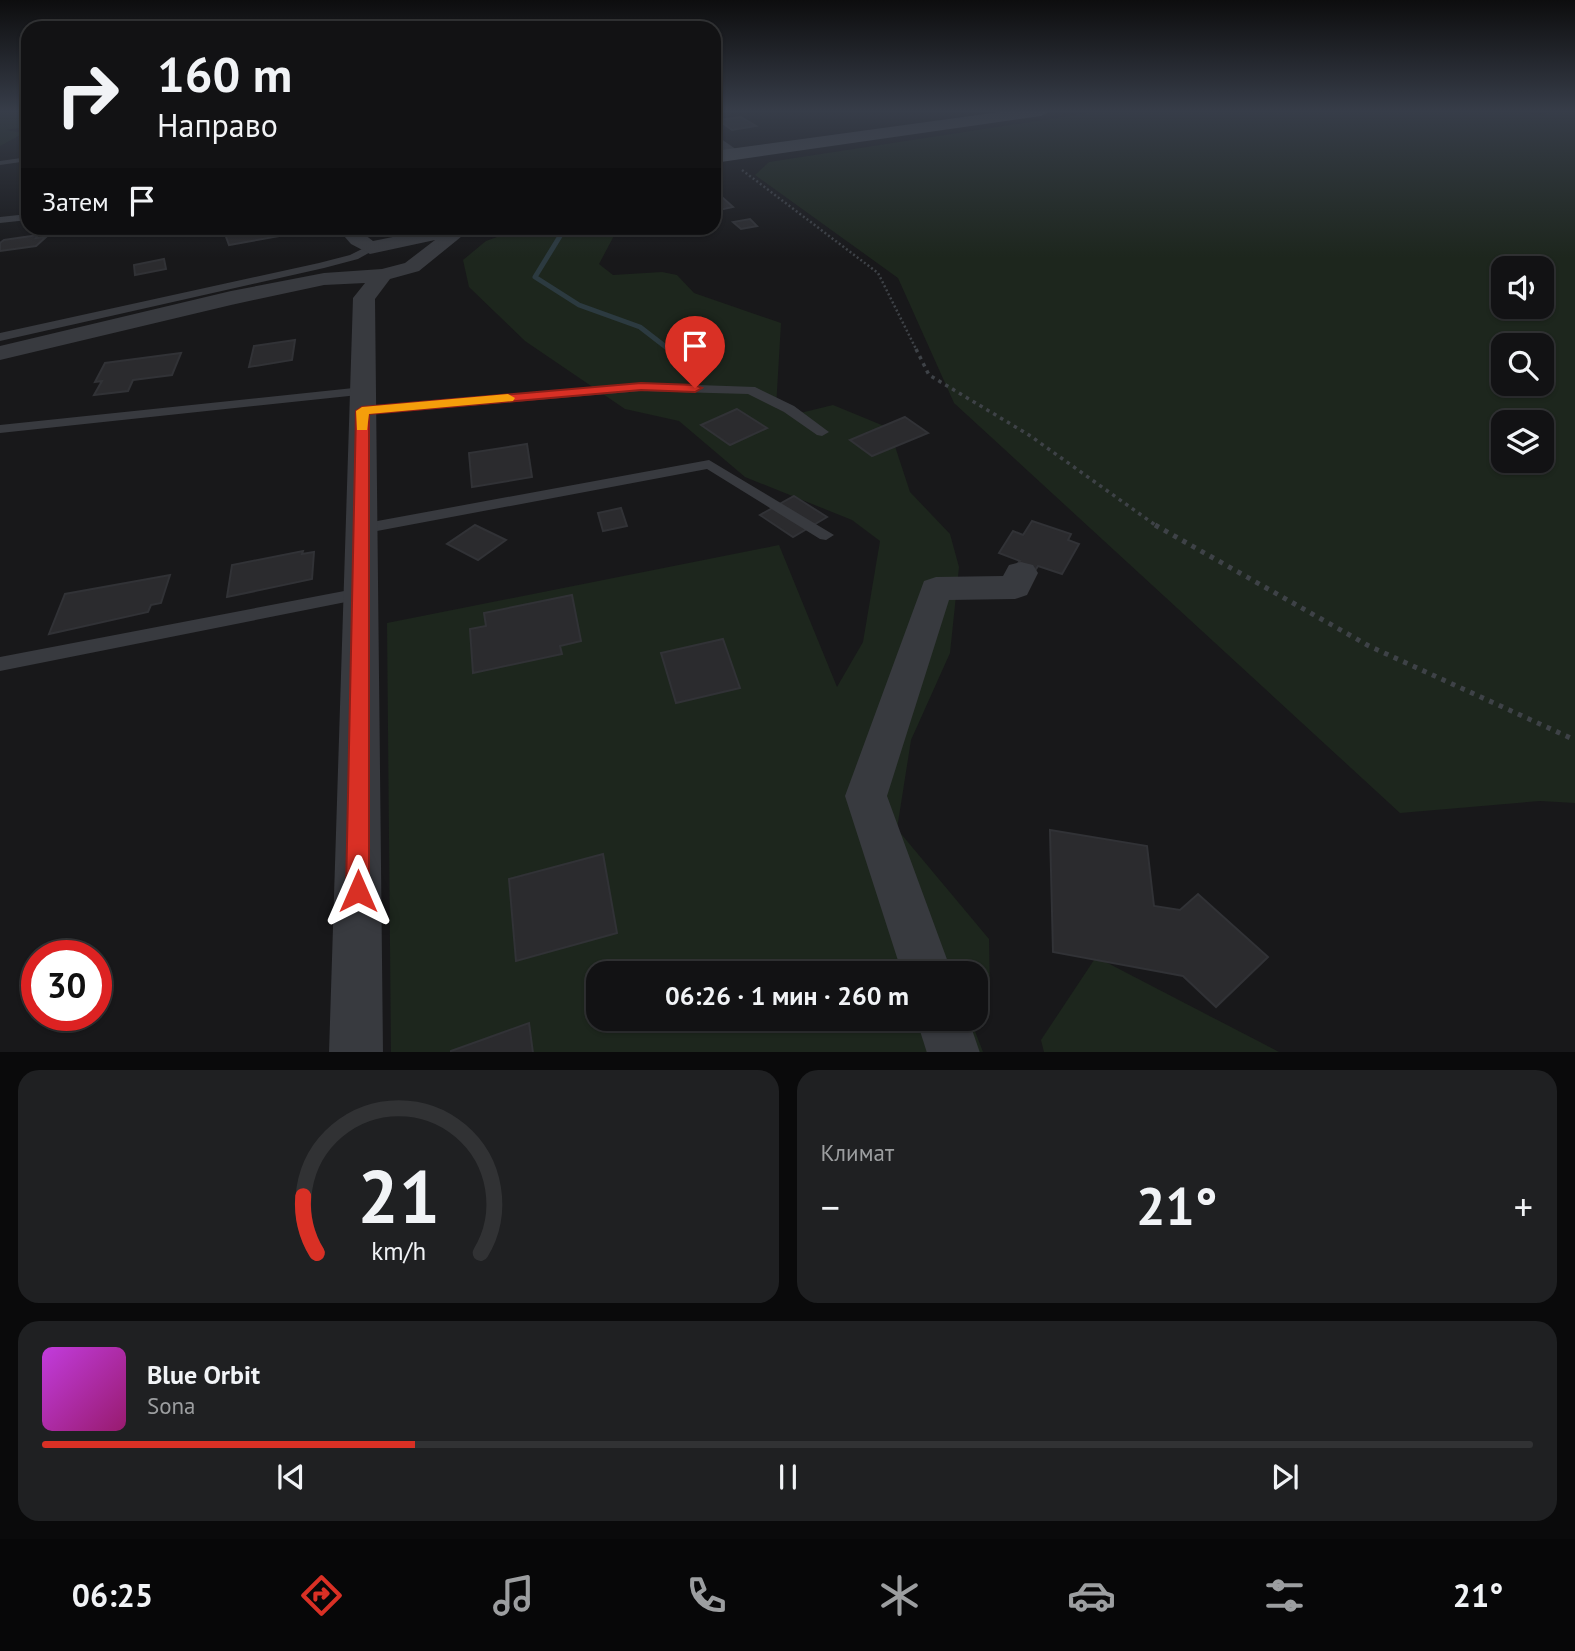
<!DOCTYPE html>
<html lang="ru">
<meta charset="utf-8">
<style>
body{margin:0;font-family:"PT Sans",sans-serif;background:#1f2022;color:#f1f3f6;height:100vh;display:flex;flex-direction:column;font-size:26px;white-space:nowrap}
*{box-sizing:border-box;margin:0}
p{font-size:23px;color:#9c9ea0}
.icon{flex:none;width:38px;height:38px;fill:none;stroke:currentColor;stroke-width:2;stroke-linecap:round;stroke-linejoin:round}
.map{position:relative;height:1052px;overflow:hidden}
.sheet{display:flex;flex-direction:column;gap:18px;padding:18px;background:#0a0a0b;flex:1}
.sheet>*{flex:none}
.hud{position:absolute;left:21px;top:21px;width:700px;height:214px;border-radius:21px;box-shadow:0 2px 5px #0004,0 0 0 2px #313234;background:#121214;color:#f1f3f6;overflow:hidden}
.tools{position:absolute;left:1491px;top:256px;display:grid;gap:14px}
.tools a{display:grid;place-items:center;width:63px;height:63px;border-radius:14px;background:#121214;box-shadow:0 2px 5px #0004,0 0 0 2px #313234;font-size:35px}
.speed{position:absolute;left:21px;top:940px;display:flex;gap:14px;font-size:35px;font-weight:700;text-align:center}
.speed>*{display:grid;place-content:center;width:91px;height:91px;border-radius:50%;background:#121214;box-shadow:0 2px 5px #0004,0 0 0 2px #313234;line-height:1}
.speed .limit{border:10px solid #d22;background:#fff;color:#111}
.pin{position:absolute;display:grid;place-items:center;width:60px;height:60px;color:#fff;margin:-72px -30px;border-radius:50% 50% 50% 0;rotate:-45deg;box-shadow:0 0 7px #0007}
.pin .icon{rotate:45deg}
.me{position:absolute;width:77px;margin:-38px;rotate:0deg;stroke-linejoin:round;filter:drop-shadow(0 0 5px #0008)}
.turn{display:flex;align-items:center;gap:24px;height:147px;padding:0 21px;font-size:32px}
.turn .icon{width:91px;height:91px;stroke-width:2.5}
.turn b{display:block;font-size:49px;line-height:60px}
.then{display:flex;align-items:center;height:66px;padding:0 21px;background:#0003;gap:14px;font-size:26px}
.big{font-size:52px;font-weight:700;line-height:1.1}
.sheet .tile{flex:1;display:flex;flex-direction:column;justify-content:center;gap:10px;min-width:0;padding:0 24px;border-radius:21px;background:#1f2022}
.sheet .dial{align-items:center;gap:0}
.dial svg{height:182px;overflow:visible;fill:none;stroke:#313234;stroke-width:7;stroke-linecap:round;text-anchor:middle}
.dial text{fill:#f1f3f6;stroke:none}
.song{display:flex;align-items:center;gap:21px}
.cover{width:84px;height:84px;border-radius:10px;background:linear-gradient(135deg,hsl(290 70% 55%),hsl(320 70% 35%))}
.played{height:7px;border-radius:4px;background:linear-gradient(90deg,#d93025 25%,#313234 25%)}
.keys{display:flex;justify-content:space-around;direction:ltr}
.heat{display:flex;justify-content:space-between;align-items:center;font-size:38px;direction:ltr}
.sheet .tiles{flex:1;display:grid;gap:18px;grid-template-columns:1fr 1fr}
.tile:last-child{grid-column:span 2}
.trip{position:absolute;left:586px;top:961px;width:402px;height:70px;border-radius:21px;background:#121214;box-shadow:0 2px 5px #0004,0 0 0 2px #313234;font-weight:700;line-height:70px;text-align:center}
.tab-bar{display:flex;height:112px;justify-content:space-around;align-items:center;background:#070708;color:#9c9ea0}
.tab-bar .icon{width:49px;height:49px}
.tab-bar .active{color:#d93025}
.tab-bar b{font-size:32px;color:#f1f3f6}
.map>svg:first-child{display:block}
</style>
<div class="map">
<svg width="1575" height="1053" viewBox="0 0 1575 1053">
<rect width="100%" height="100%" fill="#18181a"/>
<g fill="#1d261d" fill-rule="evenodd">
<path d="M0 111H28V127L5 130 24 133 0 146Z"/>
<path d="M1102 111H1518L1539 115 1547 113 1542 111H1575V803L1540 801 1400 813 954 403 898 278 755 175 769 162ZM1503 268H1542V306H1503ZM1503 345H1542V383H1503ZM1503 422H1542V460H1503Z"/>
<path d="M522 228H615L616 232 599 264 613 275 662 272 677 275 694 293 781 323 776 408 792 415 833 405 889 428 910 492 950 534 959 567 950 653 911 740 897 829 989 939 990 996 973 1026 983 1052H391L387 623 779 545 837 687 863 642 880 541 852 520 745 477 679 421 625 409 525 341 469 287 463 260 486 241ZM598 973H976V1018H598Z"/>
<path d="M1096 957 1279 1052H1044L1041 1040Z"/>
</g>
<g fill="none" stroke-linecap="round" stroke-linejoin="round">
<path stroke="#2c3a40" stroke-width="5" d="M565 228 535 277 579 305 640 327 671 351"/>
<path stroke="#2c3a40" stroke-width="7" d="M669 349 694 368"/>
</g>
<g fill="#2b2b2e" stroke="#313236" stroke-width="2">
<path d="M741 117 756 126 732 130 718 120Z"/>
<path d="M723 198 733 207 714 211V199Z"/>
<path d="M750 219 757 226 741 229 733 222Z"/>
<path d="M130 228H171L129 234Z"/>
<path d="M262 228H282L285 235 229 245 225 234Z"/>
<path d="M38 235 36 238 46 237 36 246 0 251V243L4 240Z"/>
<path d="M164 259 166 269 135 275 134 265Z"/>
<path d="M295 340 292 360 249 367 254 346Z"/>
<path d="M181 353 172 375 133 380 128 391 94 395 102 381 95 382 105 363Z"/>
<path d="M737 409 767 428 730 445 701 425Z"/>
<path d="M905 417 928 433 872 456 850 440Z"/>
<path d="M527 444 532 477 472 487 469 453Z"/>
<path d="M794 496 827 517 793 537 760 515Z"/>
<path d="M621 508 627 526 603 531 598 513Z"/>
<path d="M1032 521 1071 534 1068 540 1079 544 1062 574 1038 566 1033 574 1015 567 1020 561 999 553 1013 531 1023 535Z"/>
<path d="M475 525 506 540 478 560 447 544Z"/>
<path d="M303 551 302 554 314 552 312 579 227 597 232 565Z"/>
<path d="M170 575 161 603 151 605 148 612 49 634 65 594Z"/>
<path d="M572 595 581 641 560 646 562 654 473 673 470 629 486 626 484 613Z"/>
<path d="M723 639 740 688 676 703 661 653Z"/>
<path d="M1050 830 1147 846 1154 906 1180 910 1198 894 1268 957 1216 1007 1183 976 1053 952Z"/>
<path d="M603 854 617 933 516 961 509 879Z"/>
<path d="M529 1023 533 1053H451V1051Z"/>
</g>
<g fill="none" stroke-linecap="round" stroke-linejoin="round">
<path stroke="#3e4247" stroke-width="2.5" stroke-dasharray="2 2.5" stroke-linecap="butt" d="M742 170 878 273 917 351"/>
<path stroke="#3e4247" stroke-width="3.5" stroke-dasharray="3.5 4.5" stroke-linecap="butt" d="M916 349 929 375 1029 435 1158 527"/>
<path stroke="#3e4247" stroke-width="5" stroke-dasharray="4.5 6" stroke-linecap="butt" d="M1155 525 1369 646 1575 740"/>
<g fill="#383a3f" fill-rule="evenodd">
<path d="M28 157V161L0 165V161Z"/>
<path d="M28 214V220L0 223V217Z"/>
<path d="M370 245 374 246V250L358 259 324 268 0 341V333L319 263 350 255Z"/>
<path d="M641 383 755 387 794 406 829 432 822 436 817 435 784 412 748 394 641 391 362 415 355 411 362 407Z"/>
<path d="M363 387 368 388V394L0 433V425Z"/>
<path d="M709 460 834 535 826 540 820 539 707 469 361 534 353 529 361 524Z"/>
<path d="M360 588 366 590 369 594 366 598 0 671V657Z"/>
</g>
<g fill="#383a3f" fill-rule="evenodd">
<path d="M714 134 740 152 742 155 740 158H728L714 147Z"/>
<path d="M337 228H356L373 241 437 228H472L419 271 390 279 375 299 383 1053H329L353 298 365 283 324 285 231 305 0 360V346L231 291 324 273 382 269 405 263 435 240 370 254 351 244Z"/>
<path d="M1021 562 1033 565 1038 573 1027 595 1015 599 949 600 887 796 952 973H902L845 796 924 581 936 577 1003 576 1009 565Z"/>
<path d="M916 1018H968L980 1053H927Z"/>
</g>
<g fill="#464a50" fill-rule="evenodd">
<path d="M1007 111H1050L1041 116 714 163V151Z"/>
<path d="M450 228H475L471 233H454Z"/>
</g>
</g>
<linearGradient id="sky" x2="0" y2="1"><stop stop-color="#0d0d0e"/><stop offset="0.43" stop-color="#373d49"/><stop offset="1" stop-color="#373d49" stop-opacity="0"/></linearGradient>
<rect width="1575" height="258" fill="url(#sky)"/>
<path fill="#d93025" stroke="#8d1f18" stroke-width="2" d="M641 383 695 385 702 388 695 392 641 390 369 414V891L366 899 358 902 349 899 346 891 356 411 362 407Z"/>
<path fill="#f59e0b" d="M508 394 515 398 513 401 369 414 367 430H357L356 411 362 407Z"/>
</svg>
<div class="tools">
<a><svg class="icon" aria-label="sound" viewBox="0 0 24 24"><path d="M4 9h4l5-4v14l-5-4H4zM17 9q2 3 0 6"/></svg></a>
<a><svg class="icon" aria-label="search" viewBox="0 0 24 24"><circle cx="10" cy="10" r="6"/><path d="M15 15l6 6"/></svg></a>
<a><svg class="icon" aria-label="layers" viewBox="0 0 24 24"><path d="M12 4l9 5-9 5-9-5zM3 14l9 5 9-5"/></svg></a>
</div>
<div class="speed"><div class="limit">30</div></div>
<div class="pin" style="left:695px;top:388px;background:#d93025"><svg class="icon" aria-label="arrive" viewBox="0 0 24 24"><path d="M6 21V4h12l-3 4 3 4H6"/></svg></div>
<svg class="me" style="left:358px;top:891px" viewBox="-20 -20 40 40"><path d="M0-17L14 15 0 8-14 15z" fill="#d93025" stroke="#fff" stroke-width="4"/></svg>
<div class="trip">06:26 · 1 мин · 260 m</div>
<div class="hud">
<div class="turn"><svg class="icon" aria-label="right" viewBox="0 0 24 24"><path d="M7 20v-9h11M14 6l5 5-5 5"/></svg><div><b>160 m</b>Направо</div></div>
<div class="then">Затем<svg class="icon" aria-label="arrive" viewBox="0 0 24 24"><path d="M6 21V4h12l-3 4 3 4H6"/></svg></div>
</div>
</div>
<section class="sheet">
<div class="tiles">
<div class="tile dial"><svg viewBox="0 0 100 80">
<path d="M14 69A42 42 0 1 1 86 69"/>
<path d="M14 69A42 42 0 0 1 8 44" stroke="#d93025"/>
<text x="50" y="56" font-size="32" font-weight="700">21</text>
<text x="50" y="72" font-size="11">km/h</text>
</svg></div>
<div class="tile"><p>Климат</p>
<div class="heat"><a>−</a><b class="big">21°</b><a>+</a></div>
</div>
<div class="tile">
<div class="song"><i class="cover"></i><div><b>Blue Orbit</b><p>Sona</p></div></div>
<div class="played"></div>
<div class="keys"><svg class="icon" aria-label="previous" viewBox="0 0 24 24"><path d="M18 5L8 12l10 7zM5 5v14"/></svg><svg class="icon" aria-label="pause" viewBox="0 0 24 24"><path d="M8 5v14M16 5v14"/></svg><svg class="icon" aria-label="next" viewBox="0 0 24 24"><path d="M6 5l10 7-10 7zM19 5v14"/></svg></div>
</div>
</div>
</section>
<nav class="tab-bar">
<b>06:25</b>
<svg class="icon active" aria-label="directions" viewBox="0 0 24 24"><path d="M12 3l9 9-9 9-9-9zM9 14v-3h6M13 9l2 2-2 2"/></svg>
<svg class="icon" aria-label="music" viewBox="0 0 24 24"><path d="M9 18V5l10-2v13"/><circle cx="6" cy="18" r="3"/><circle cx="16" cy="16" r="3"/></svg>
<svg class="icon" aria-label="phone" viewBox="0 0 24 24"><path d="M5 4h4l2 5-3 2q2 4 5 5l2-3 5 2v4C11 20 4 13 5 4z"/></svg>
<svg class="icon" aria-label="climate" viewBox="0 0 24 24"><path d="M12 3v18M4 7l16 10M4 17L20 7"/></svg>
<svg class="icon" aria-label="car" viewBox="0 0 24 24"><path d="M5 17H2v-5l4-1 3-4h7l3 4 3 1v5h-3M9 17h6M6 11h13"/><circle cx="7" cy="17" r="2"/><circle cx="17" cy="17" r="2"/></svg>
<svg class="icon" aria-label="filters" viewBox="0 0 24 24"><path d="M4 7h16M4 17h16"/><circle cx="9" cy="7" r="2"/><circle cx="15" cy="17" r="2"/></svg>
<b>21°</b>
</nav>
